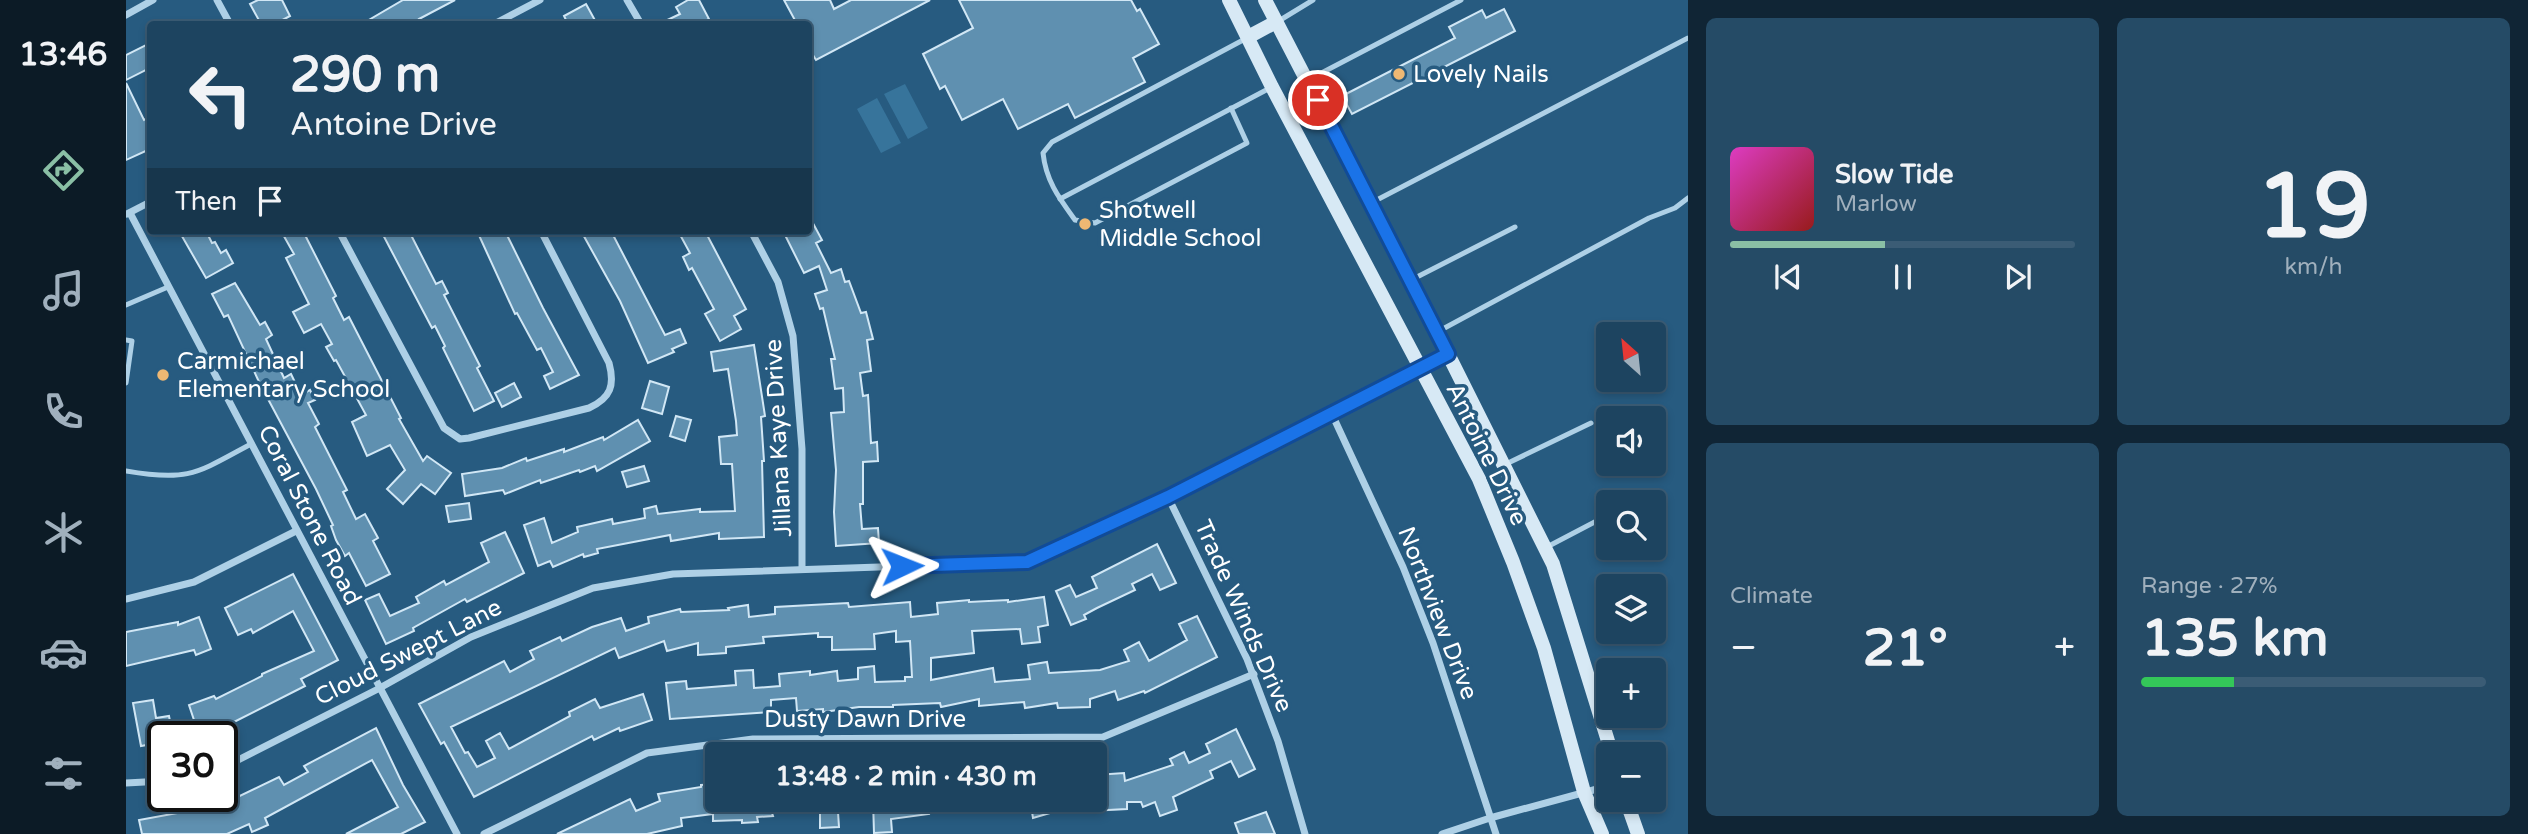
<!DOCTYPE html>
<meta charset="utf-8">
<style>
body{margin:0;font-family:"Varela Round",sans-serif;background:#254b66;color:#f1f3f6;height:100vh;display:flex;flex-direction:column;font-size:26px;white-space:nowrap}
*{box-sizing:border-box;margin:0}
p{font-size:23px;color:#a0b0bd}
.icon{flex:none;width:38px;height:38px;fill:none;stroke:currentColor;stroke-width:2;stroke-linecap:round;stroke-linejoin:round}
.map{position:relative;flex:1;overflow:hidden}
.drawer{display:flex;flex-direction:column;gap:18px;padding:18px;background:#102535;width:840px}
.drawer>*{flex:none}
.top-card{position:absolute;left:21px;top:21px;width:665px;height:214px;border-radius:7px;box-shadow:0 4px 10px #0003,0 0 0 2px #3b5c75;background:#1d4460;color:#f1f3f6;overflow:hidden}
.needle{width:46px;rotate:333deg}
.tools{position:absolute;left:1470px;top:322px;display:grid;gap:14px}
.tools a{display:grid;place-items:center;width:70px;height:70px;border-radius:7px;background:#1d4460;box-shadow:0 4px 10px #0003,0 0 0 2px #3b5c75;font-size:35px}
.speed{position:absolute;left:21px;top:721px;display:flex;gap:14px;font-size:35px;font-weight:700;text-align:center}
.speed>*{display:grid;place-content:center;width:91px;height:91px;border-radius:50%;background:#1d4460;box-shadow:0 4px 10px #0003,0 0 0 2px #3b5c75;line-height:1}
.speed .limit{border:4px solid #111;border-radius:10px;background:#fff;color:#111}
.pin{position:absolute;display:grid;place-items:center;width:60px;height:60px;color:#fff;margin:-30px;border:4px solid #fff;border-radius:50%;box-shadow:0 2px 7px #0007}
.me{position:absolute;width:77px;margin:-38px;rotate:88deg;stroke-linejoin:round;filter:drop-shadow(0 0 5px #0008)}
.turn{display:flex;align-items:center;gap:24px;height:147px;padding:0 28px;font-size:32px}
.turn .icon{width:91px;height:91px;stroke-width:2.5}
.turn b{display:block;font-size:49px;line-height:60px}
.then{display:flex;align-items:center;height:66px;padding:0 28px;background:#0003;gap:14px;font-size:26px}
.big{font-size:52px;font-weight:700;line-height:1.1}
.drawer .card{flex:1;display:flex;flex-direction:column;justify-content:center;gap:10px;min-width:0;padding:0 24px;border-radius:10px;background:#254b66}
.drawer .dial{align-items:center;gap:0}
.dial b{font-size:91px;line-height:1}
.song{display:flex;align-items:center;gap:21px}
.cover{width:84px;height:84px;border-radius:10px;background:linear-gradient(135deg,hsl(310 70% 55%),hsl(0 70% 35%))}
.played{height:7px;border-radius:4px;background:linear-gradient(90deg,#8abfa5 45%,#3b5c75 45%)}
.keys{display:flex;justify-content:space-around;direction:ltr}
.heat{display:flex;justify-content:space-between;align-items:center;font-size:38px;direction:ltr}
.charge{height:10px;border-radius:5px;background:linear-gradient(90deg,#34c759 27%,#3b5c75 0)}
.drawer .tiles{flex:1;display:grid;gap:18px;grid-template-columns:repeat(2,1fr)}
.trip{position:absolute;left:579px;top:742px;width:402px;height:70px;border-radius:7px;background:#1d4460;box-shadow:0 4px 10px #0003,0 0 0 2px #3b5c75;font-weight:700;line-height:70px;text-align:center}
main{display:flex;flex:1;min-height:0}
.dock{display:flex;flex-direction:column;width:126px;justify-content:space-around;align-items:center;background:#0c1b26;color:#a0b0bd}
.dock .icon{width:49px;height:49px}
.dock .current{color:#8abfa5}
.dock b{font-size:32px;color:#f1f3f6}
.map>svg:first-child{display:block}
</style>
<main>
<nav class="dock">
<b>13:46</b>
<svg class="icon current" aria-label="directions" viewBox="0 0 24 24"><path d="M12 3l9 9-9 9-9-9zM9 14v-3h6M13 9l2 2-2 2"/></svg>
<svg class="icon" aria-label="music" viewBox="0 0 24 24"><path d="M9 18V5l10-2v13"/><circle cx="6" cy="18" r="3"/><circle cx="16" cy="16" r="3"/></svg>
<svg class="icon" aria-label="phone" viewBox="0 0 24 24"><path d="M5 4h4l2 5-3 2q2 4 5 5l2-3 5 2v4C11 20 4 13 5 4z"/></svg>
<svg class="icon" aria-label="climate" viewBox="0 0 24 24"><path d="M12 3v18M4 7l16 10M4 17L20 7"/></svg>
<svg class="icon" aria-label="car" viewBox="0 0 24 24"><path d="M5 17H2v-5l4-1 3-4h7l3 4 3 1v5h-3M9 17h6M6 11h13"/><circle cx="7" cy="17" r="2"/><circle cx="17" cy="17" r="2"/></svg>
<svg class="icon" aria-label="filters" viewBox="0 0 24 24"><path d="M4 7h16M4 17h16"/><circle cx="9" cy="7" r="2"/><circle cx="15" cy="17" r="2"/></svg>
</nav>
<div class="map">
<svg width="1562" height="834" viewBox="0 0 1562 834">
<rect width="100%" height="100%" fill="#275b80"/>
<g fill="#37749b">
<path d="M779 84 802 128 782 139 758 94Z"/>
<path d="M751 98 775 143 755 153 731 109Z"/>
</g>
<g fill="#5f90b0" stroke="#d1e7f5" stroke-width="2">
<path d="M132 0H156L164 16 149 24H135L124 4Z"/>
<path d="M277 0H329L293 19 296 24H236Z"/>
<path d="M562 0H573L583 19 572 24H533L554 14 550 7Z"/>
<path d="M658 0H704L708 9 725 0H804L690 60 682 47V24H671Z"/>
<path d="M833 0H1005L1011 11 1014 9 1033 44 1007 58 1019 82 949 118 942 104 892 129 877 99 836 120 819 86 814 89 797 54 847 28Z"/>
<path d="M460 4 471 24H442L438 16Z"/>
<path d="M1378 9 1389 31 1226 114 1216 96 1329 38 1323 27 1356 10 1360 18Z"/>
<path d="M24 43V68L0 80V55Z"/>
<path d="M0 83 18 120 24 117V149L0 160Z"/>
<path d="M682 214 696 240 690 243 705 273 715 269 719 282 723 281 735 313 740 312 747 339 741 340 745 371 734 373 737 396 742 395 745 443 751 442 752 461 737 462V504H734L736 529 752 528 753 543 710 546 708 512 710 470 705 413 718 412 717 388 709 389 705 359H709L697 308 694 309 689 294 701 290 693 266 678 273 657 231H682Z"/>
<path d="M53 231H80L86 243 89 242 95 253 100 250 107 263 80 278Z"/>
<path d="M155 231H177L210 296 207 298 218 320 223 317 275 418 273 419 297 461 301 456 325 473 309 494 295 484 277 504 261 489 279 470 264 445 241 456 226 422 240 415 210 360 208 361 200 347 206 344 195 324 178 333 167 312 183 304 160 258 168 254Z"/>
<path d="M255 231H283L310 284 316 281 322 293 318 295 354 366 351 368 368 401 348 411 317 348 319 346 309 326 306 328Z"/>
<path d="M351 231H379L417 308 453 375 424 389 418 376 427 372 415 348 411 350 391 313 389 314Z"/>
<path d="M455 231H485L539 335 554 329 560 343 546 349 548 352 522 363 494 301Z"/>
<path d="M552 231H579L620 309 608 316 615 329 594 341 579 314 588 309 566 268 563 270 557 257 564 253Z"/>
<path d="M109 283 134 325 139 322 146 335 140 339 158 378 165 374 175 395 184 390 189 400 182 403 193 424 189 427 221 490 217 492 230 519 239 514 252 538 247 541 264 574 240 586 223 553 219 556 210 540 205 526 207 525 190 489 134 384 102 315 98 317 86 294Z"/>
<path d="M628 345 639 416 635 417 638 461H636L638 537 593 539V533L545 541 544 535 471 549 472 553 458 557 457 554 427 567 424 561 412 566 398 525 418 518 426 543 452 532 451 527 486 519 487 524 519 518 518 509 530 506 532 514 574 509V512L609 511 606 464H595L593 437 611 435 610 421 602 369 588 371 585 352Z"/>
<path d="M524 381 543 387 536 414 516 408Z"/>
<path d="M388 383 395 397 376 407 369 393Z"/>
<path d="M550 416 565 420 559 441 544 436Z"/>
<path d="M512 420 524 441 471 471 469 466 454 472 453 470 415 483 414 480 379 494 377 490 339 496 336 474 376 468 400 458 401 461 438 449V452L477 437 478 440Z"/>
<path d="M518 466 523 481 501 487 496 472Z"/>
<path d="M343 503 345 519 323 522 320 506Z"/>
<path d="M379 532 398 573 341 602 339 599 287 628 288 631 260 644 239 600 253 594 264 616 293 603 290 597 318 581 320 585 363 562 355 543Z"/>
<path d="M1031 544 1050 583 1034 590 1026 574 1006 584 1009 590 971 608 958 615 960 619 945 625 930 591 944 585 950 597 971 588 966 577Z"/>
<path d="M167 574 212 660 175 679 179 686 100 726 86 731 83 724 71 729 63 705 88 696 90 699 136 676V674L188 651 167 611 127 633 125 629 112 635 99 608Z"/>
<path d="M918 597 922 625 912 627 914 642 896 644 894 629 846 631 848 653 805 658V680L867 668 869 682 904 679 902 665 921 662 923 673 974 670 1003 661 998 650 1013 642 1023 661 1061 640 1053 624 1071 616 1091 657 1019 693 1018 691 992 700 989 691 964 699V707L932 708 931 703 899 708 898 702 853 706V699L815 707 814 703 767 705V707H733L697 712V709L671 711 670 698 645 700V712L544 719 540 683 560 681 561 689 610 685 609 671 627 670 628 688 654 686 653 674 684 671V675L711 671 712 681 732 679V668L748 666 749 682 779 681V677H786L784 641 770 642V631L748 634 749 649 706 650V637H692V633L637 637 638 643 600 647V653L572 655V643L541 651 538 641 493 658 489 648 325 727 339 753 342 752 351 767 369 758 360 741 374 733 383 749 444 716 443 712 469 699 474 708 517 694 526 720 494 731 493 728 468 740 466 736 348 797 318 742 315 744 293 704 378 661 384 672 408 659 404 651 434 637 436 641 466 627 495 618 500 631 523 623 522 617 554 609 555 612 603 610 602 608 622 605 623 617 649 614V607L722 603 723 607 784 602 785 617 812 614 811 603 843 600V602L882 600V602Z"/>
<path d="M73 617 85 649 70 655 68 650 0 666V632L52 622V625Z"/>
<path d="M27 700 30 718 43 716 47 737H37V742L15 746 7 703Z"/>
<path d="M250 728 277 785 299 822 275 834H220L272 807 246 760 139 818 142 825 126 832 123 824 101 834H16L13 820 95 805 153 777 158 785 182 772 178 766Z"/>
<path d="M1110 729 1129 769 1113 777 1105 761 1084 771 1087 778 1047 797 1051 810 1034 816 1029 802 1017 807 1015 802H1001V809L924 813 907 818 904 800H970V775L998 773 999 781 1047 765 1044 759 1058 752 1063 763 1084 753 1080 744Z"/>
<path d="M592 784V800H721L722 812H712L713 827 694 828V811L646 813 647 816 631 817 632 822 616 823V820L587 821V814L555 818 556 826 521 834H431L504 799 510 811 534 801 532 794 575 787V785Z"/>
<path d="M747 800H801L803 814 765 819 766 832 748 833Z"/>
<path d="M1140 812 1149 834H1113L1109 823Z"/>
</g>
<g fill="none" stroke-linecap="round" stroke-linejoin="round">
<g stroke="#aed0e6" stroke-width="5">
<path d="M1151 22 1187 0"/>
<path d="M1182 80 1335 0"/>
<path d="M1105 108 1121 143 969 223 949 220C933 198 920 181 917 153L926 142 1119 39"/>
<path d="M934 199 1144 88"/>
<path d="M1245 203 1562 38"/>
<path d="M1287 279 1389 227"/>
<path d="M0 305 42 287"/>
<path d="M1313 331 1523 218 1549 208 1562 198"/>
<path d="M0 340 6 341 0 383"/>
<path d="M1380 464 1465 423"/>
<path d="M0 471C63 482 71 473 125 444"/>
<path d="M1506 502 1518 496"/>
<path d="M1419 548 1482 515"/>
</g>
<g stroke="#aed0e6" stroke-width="7">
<path d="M91 0 104 24"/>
<path d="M501 0 515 24"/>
<path d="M0 15 27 0"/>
<path d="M368 24 414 0"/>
<path d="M4 213 331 834"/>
<path d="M1 214 24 202"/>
<path d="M213 231 318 428 334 439 343 438 463 408C485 398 489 385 483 363L415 231"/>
<path d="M625 231 652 282 667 336 676 449V568"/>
<path d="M1205 412 1277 567 1307 643 1370 834"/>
<path d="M1042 497 1121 659 1152 741 1179 834"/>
<path d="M0 599 68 582 170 531"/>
<path d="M96 765 110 761 252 689 345 637 467 588 547 574 901 562 1042 497 1322 353"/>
<path d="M0 783 37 781"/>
<path d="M358 834 521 753 627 739 977 737 1128 674"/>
<path d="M1316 834 1364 818 1482 786"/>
</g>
<g stroke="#d7e9f5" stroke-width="14">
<path d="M1103 0 1146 87 1353 479 1387 562 1418 648 1458 792 1476 834"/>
<path d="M1139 0 1311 332 1427 564 1486 754"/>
<path d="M1122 37 1150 22"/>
<path d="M1500 800 1512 834"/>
</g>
</g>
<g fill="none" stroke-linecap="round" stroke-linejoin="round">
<defs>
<path id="route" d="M776 566 901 562 1042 497 1322 354 1192 100"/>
</defs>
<use href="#route" stroke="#114b97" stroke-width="18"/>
<use href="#route" stroke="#1a73e8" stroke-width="12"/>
</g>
<g fill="#eeb873" stroke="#275b80" stroke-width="2.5">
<circle cx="1273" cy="74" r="7"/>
<circle cx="959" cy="224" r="7"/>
<circle cx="37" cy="375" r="7"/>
</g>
<g text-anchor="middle" stroke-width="7" stroke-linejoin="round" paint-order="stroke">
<g font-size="24" fill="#fff" stroke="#275b80" text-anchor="start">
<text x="1287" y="82">Lovely Nails</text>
<text x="973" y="218">Shotwell<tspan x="973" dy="28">Middle School</tspan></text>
<text x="51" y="369">Carmichael<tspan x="51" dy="28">Elementary School</tspan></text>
</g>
<g font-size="24" fill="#fff" stroke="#275b80">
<text transform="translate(652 438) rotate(-93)" y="8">Jillana Kaye Drive</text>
<text transform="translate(1361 454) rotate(64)" y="8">Antoine Drive</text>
<text transform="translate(184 515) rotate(63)" y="8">Coral Stone Road</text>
<text transform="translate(1312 613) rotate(69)" y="8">Northview Drive</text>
<text transform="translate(1118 616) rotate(66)" y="8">Trade Winds Drive</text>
<text transform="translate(282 652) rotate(-27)" y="8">Cloud Swept Lane</text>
<text x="739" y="727">Dusty Dawn Drive</text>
</g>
</g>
</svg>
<div class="tools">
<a><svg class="needle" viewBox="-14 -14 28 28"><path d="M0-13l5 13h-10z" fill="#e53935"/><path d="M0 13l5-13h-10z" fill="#a0b0bd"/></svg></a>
<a><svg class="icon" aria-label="sound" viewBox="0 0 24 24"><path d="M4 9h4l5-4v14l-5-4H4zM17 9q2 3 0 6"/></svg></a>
<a><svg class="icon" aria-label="search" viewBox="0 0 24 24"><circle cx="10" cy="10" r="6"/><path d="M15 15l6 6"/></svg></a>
<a><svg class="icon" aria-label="layers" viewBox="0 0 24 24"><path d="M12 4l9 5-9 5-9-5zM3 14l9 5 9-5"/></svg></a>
<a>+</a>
<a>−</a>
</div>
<div class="speed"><div class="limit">30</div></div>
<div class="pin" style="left:1192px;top:100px;background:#d93025"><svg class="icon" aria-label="arrive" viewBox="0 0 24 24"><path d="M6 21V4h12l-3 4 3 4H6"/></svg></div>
<svg class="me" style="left:776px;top:566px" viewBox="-20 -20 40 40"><path d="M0-17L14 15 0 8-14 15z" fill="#1a73e8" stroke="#fff" stroke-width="4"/></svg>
<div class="trip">13:48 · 2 min · 430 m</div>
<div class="top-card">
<div class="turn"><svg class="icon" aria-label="left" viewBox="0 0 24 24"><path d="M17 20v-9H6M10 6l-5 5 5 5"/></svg><div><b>290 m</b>Antoine Drive</div></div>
<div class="then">Then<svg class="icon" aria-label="arrive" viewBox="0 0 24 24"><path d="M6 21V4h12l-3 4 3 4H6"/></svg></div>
</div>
</div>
<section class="drawer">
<div class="tiles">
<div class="card">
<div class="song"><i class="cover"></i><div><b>Slow Tide</b><p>Marlow</p></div></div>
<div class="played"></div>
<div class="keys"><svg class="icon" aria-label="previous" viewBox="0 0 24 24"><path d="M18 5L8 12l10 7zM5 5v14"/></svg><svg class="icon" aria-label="pause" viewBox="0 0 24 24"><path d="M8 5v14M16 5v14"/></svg><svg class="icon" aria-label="next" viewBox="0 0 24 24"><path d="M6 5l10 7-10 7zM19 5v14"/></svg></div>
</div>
<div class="card dial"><b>19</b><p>km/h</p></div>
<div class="card"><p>Climate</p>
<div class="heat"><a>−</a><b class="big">21°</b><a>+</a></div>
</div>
<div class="card"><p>Range · 27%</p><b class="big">135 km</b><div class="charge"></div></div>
</div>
</section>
</main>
